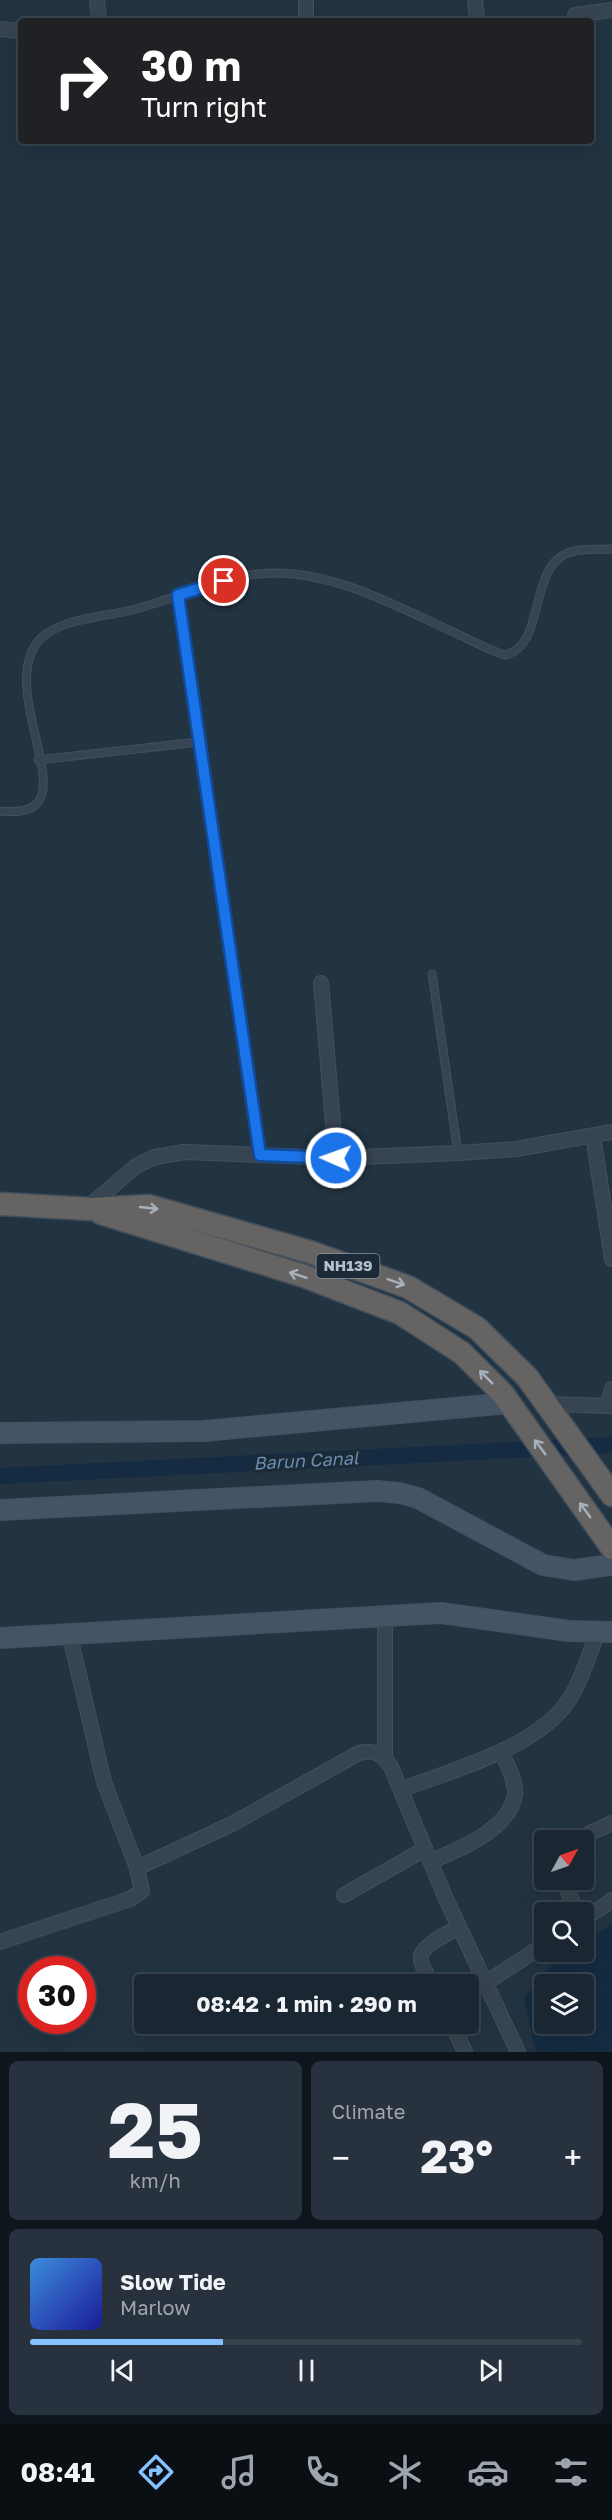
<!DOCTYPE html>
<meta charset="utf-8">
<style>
body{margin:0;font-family:"Golos Text",sans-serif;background:#27323e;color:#f1f3f6;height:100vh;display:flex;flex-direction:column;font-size:22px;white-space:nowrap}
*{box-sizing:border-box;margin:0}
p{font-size:20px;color:#9fa5ac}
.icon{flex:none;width:33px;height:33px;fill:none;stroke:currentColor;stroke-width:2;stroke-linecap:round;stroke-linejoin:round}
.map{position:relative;height:2052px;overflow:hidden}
.details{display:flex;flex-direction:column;gap:9px;padding:9px;background:#0e151c;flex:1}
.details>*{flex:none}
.hud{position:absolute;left:18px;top:18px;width:576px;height:126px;border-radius:6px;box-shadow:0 6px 24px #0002,0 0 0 2px #38434d;background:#202124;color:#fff;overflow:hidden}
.needle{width:39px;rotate:50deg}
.controls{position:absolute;left:534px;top:1830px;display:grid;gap:12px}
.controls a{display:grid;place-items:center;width:60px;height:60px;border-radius:6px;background:#1a2632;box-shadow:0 6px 24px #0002,0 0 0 2px #38434d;font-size:30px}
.speed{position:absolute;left:18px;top:1956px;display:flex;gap:12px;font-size:30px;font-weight:700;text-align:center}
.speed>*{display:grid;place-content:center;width:78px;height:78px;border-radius:50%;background:#1a2632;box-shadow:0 6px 24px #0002,0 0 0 2px #38434d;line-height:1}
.speed .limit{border:9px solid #d22;background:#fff;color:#111}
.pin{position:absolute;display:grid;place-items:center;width:51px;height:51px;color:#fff;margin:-26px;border:3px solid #fff;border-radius:50%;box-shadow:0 2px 6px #0007}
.me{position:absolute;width:66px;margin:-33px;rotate:272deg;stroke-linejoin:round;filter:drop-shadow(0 0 4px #0008)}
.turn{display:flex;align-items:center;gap:21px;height:126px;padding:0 24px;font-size:27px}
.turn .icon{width:78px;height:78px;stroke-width:2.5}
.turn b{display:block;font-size:42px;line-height:51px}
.big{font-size:45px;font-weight:700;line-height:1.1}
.details .tile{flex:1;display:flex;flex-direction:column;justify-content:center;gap:9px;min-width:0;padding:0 21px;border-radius:9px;background:#27323e}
.details .dial{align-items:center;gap:0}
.dial b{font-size:78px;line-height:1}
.song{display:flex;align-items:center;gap:18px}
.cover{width:72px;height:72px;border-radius:9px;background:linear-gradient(135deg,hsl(210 70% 55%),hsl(240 70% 35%))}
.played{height:6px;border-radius:3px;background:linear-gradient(90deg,#85c0ff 35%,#38434d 35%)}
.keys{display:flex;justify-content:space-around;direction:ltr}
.heat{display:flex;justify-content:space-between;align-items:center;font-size:33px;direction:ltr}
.details .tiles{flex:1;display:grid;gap:9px;grid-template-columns:1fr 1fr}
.tile:last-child{grid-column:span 2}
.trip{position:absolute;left:134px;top:1974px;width:345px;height:60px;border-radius:6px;background:#1a2632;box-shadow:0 6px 24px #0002,0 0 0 2px #38434d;font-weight:700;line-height:60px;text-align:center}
.tab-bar{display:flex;height:96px;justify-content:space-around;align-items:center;background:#0a0f14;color:#9fa5ac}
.tab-bar .icon{width:42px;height:42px}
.tab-bar .current{color:#85c0ff}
.tab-bar b{font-size:27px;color:#f1f3f6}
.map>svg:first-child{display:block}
</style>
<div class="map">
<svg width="612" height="2052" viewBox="0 0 612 2052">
<rect width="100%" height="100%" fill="#223342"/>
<path fill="#142b41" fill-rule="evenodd" d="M612 1924V2052H536L524 1998C540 1979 556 1952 584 1952V1943ZM544 1984H584V2024H544Z"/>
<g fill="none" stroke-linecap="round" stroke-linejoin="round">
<path stroke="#142b41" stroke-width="16" d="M0 1476 612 1445"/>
<defs>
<g id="service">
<path d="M178 595 260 1155"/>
<path d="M38 760 199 742"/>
<path d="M0 811C12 812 30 813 38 802 61 773 0 680 41 638 65 617 106 617 136 609 177 598 215 579 258 574 324 566 392 604 451 631 469 639 486 649 505 655 549 645 525 560 575 551 587 548 600 550 612 549"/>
<path d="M432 974 458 1153"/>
</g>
<g id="minor">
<path d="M97 0 99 21"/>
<path d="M306 0V21"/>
<path d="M475 0 477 21"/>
<path d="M575 15 612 10"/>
<path d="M0 29 21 31"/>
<path d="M321 983 336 1158"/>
<path d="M593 1136 612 1259"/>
<path d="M86 1209 136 1166 155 1157 184 1152 336 1158 458 1153 516 1149 612 1132"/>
<path d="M547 1404 612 1406"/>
<path d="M607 1406 612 1389"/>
<path d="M385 1617V1758"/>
<path d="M401 1790C454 1769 536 1749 569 1700 582 1680 589 1654 598 1632"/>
<path d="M575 1840 612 1823"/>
<path d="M431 1861C458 1850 511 1829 515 1794 516 1780 506 1763 501 1751"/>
<path d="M137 1868 232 1824 359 1753C374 1749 383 1754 391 1767L446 1899 518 2052"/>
<path d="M562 1880 578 1912"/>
<path d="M344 1895 425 1849"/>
<path d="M584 1919 612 1900"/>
<path d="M0 1942 130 1899 142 1891 137 1868 104 1782 69 1632"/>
<path d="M487 1982 544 1945"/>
<path d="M432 1984C429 1977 420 1965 421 1957 421 1946 450 1932 459 1927"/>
<path d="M452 2024 465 2052"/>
</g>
<g id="secondary">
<path d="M0 1433 204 1431 509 1403"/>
<path d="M0 1510 377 1491 400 1493 418 1498 543 1565 574 1570 612 1565"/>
<path d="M0 1638 441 1613 569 1631 612 1632"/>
</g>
<g id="trunk">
<path d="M0 1204 91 1209 149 1206 310 1252 408 1287 477 1328 527 1377 612 1495"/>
<path d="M101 1213 304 1276 400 1313 462 1353 503 1394 612 1548"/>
</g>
</defs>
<use href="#service" stroke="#43505d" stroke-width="9"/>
<use href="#minor" stroke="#43505d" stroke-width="16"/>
<use href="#secondary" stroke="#43505d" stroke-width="22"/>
<use href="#trunk" stroke="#424f5c" stroke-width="25"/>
<use href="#service" stroke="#374451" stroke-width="7"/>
<use href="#minor" stroke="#374451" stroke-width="14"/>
<use href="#secondary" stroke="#445465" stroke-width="20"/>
<use href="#trunk" stroke="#666462" stroke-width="22"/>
</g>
<defs><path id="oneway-shaft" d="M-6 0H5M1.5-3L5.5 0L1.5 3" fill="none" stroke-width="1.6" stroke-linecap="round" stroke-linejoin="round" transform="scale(1.5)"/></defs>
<g stroke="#a7b1bc">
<use href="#oneway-shaft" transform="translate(149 1208) rotate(6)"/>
<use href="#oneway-shaft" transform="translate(298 1275) rotate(-162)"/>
<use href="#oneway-shaft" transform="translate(396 1282) rotate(19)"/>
<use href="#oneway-shaft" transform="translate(486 1377) rotate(-135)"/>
<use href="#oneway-shaft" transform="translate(540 1447) rotate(-126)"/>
<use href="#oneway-shaft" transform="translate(585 1510) rotate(-126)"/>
</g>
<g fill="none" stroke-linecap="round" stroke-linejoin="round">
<defs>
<path id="route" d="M224 581 178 595 260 1155 336 1158"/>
</defs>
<use href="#route" stroke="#114b97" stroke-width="15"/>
<use href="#route" stroke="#1a73e8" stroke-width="10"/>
</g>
<g text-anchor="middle" stroke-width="6" stroke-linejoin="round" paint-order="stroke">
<rect fill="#1c2936" stroke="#86929f" stroke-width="1.5" x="316.5" y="1254" width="63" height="24" rx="4.5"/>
<g font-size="15" font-weight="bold" fill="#b3bfcc">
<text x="348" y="1271">NH139</text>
</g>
<g font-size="18" font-style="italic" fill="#698dae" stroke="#1c2936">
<text transform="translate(306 1461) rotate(-3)" y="6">Barun Canal</text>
</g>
</g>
</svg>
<div class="controls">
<a><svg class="needle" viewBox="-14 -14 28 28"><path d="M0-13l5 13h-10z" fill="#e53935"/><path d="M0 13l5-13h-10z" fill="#9fa5ac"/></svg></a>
<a><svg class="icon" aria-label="search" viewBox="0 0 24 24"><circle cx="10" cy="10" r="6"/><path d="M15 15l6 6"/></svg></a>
<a><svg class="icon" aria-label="layers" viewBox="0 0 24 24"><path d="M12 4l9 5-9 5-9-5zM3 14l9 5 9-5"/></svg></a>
</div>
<div class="speed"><div class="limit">30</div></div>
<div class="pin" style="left:224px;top:581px;background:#d93025"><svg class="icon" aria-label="arrive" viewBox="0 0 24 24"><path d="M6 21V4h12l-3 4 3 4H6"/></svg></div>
<svg class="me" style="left:336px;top:1158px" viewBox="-20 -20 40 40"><circle r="17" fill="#1a73e8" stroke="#fff" stroke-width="3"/><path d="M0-11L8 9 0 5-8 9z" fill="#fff"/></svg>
<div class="trip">08:42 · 1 min · 290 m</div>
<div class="hud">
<div class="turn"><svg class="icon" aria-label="right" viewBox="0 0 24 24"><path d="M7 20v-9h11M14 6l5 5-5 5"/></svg><div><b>30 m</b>Turn right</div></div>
</div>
</div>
<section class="details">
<div class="tiles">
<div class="tile dial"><b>25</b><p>km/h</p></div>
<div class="tile"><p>Climate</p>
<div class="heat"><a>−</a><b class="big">23°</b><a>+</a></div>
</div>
<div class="tile">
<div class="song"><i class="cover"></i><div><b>Slow Tide</b><p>Marlow</p></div></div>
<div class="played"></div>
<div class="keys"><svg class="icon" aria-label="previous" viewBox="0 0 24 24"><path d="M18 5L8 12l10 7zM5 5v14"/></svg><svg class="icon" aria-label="pause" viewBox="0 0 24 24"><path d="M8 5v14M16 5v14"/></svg><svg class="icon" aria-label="next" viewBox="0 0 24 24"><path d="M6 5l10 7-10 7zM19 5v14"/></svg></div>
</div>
</div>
</section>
<nav class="tab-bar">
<b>08:41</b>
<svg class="icon current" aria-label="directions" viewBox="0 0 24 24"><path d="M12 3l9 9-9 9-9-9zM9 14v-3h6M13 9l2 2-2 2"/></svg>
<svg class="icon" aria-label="music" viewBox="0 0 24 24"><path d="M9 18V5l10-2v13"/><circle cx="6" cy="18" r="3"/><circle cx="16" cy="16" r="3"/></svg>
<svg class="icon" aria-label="phone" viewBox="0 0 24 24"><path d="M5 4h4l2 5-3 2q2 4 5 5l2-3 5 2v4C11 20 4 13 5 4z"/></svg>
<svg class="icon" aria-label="climate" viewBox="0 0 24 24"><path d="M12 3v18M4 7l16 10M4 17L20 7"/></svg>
<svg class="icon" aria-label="car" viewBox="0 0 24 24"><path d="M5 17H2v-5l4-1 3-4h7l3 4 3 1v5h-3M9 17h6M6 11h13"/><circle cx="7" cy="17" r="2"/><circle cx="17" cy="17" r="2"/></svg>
<svg class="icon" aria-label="filters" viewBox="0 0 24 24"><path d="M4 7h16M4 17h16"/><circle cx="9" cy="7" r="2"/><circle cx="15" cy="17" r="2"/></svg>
</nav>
